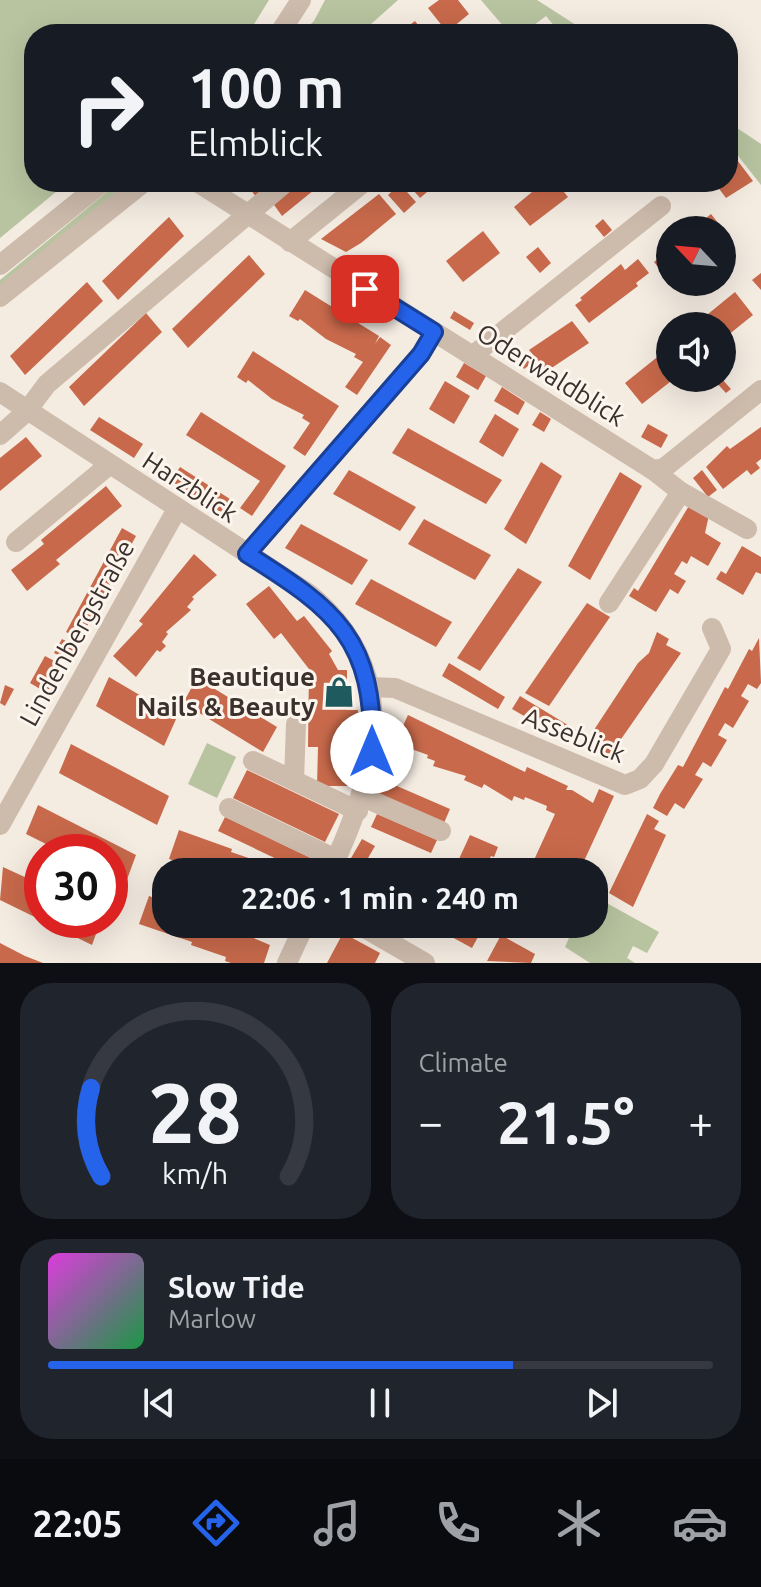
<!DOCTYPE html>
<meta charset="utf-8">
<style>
body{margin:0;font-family:Ubuntu,sans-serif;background:#20242c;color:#f1f3f6;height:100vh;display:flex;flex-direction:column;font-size:30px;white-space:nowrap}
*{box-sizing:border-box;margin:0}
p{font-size:26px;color:#9ea1a6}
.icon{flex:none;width:44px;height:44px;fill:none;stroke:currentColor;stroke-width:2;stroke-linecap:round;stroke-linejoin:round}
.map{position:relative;height:963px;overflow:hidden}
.panel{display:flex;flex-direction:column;gap:20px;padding:20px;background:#0d0f14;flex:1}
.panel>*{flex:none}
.banner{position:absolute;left:24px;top:24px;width:714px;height:168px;border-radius:32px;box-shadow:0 8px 32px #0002;background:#171b24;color:#f1f3f6;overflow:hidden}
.needle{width:52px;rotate:296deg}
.fabs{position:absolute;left:656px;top:216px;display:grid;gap:16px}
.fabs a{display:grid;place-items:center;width:80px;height:80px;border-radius:50%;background:#171b24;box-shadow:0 8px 32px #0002;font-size:40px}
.speed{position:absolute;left:24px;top:834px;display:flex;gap:16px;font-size:40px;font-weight:700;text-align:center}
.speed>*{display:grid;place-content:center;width:104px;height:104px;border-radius:50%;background:#171b24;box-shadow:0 8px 32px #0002;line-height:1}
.speed .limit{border:12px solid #d22;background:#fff;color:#111}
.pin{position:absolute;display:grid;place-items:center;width:68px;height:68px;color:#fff;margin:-34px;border-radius:16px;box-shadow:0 4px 12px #0006}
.me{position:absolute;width:88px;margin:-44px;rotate:0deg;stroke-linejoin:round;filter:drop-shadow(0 0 6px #0008)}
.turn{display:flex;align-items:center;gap:28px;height:168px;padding:0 32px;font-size:36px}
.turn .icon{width:104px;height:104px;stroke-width:2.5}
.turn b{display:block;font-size:56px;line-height:68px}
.big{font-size:60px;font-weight:600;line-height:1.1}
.panel .widget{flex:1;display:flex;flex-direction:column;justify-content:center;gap:12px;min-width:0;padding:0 28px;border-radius:32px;background:#20242c}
.panel .dial{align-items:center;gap:0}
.dial svg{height:208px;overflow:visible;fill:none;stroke:#363941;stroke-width:7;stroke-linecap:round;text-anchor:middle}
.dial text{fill:#f1f3f6;stroke:none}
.song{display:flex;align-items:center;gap:24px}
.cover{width:96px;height:96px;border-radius:12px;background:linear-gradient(135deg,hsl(300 70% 55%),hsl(140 70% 35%))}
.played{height:8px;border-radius:4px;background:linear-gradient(90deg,#2563eb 70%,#363941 70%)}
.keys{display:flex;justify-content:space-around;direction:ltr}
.heat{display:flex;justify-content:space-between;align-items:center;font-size:44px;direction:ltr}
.panel .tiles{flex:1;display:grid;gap:20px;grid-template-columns:1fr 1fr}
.widget:last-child{grid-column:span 2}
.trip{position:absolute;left:152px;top:858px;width:456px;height:80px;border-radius:32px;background:#171b24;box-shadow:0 8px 32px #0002;font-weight:600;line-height:80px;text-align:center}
.tabs{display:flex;height:128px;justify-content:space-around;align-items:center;background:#090b0e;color:#9ea1a6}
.tabs .icon{width:56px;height:56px}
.tabs .on{color:#2563eb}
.tabs b{font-size:36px;color:#f1f3f6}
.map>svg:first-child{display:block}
</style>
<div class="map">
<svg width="761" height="963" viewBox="0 0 761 963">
<rect width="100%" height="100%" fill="#f4ebe1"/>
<g fill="#b8c4a0">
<path d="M0 0H269L248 34H34V182H68L0 238Z"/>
<path d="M325 0H398L360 34H300L314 21Z"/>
<path d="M481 0H537L590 34H561L546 16 522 34H510Z"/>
<path d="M728 122 761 144V185L728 143Z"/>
<path d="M119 182H142L0 297V280Z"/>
<path d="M207 743 236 757 217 798 188 784Z"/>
<path d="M594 896 659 932 647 953 633 946 627 958 635 963H590L565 947 575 924H594Z"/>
</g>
<g fill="#c8694b">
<path d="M439 0H458L469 14 447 32 428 8Z"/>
<path d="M415 21 425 34H398Z"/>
<path d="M731 152 753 181 726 198 714 182H728Z"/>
<path d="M245 182H275L256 197Z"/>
<path d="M297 182H316L319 186 282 216 272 202Z"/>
<path d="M406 182H439L420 198Z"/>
<path d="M544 182H556L568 197 530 226 514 207Z"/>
<path d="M400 184 416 202 404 213 388 195Z"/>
<path d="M379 194 396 214 361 243 346 252 321 239Z"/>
<path d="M711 214 730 238 722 244V230H691Z"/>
<path d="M169 217 184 236 118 300 102 281Z"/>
<path d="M603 219 612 230 604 237 595 226Z"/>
<path d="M483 231 500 253 463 282 446 261Z"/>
<path d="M538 247 551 263 540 273 526 257Z"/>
<path d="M670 249V282L654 262Z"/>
<path d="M249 255 265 274 188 348 172 329Z"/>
<path d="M638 259 649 273 636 283 638 286 589 323 575 305 582 300 580 298 621 264 625 270Z"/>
<path d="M761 273V290L752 280Z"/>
<path d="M87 282 103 301 25 375 10 356Z"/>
<path d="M305 290 379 336 375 344 380 337 391 345 357 395 345 387 363 362 354 357 356 354 326 339 300 319 298 321 289 316Z"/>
<path d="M735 292 753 315 722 340V326H699L697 323Z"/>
<path d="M454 311 474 323 470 330 450 318Z"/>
<path d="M146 313 162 332 84 406 69 387Z"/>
<path d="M572 321 589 343 547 371 529 350Z"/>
<path d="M519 348 531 364 524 369 512 353Z"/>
<path d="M666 350 670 355V378H675L642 404 625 383Z"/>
<path d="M253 351 339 406 305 456 293 448 310 423 302 418 304 415 272 399 248 380 246 383 237 377Z"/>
<path d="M464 363 486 376 478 390 456 377Z"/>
<path d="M712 378H721L731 389 726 393Z"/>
<path d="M445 381 470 396 454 424 429 409Z"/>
<path d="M502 387 525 402 518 415 494 401Z"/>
<path d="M201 412 286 466 252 516 240 508 260 481 186 435Z"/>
<path d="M540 412 551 419 544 432 532 425Z"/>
<path d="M495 414 519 429 503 457 479 442Z"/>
<path d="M99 417 143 444 134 458 90 430Z"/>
<path d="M648 424 668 435 661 448 641 437Z"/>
<path d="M761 427V459L756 463 760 468 751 475 747 470 723 489 706 467 727 446 730 449Z"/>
<path d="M408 428 502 480 486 504 392 453Z"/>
<path d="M26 437 42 456 0 491V458Z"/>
<path d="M541 462 562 476 526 544 504 529Z"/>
<path d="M180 467 230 499 222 513 171 481Z"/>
<path d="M349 470 416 507 400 531 333 494Z"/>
<path d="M702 470 717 490 708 497 693 478Z"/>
<path d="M620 472 642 486 590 580 568 566Z"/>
<path d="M106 486 122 506 56 560 60 564 27 591 11 570 44 544 41 540Z"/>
<path d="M690 504 709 515 705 533 721 543 708 566 691 556 687 564 682 561 674 574 686 581 678 594 670 589 656 612 629 596 634 588 638 591Z"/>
<path d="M424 519 491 555 475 580 408 544Z"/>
<path d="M301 524 368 560 352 585 285 548Z"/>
<path d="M122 528 136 536 80 639 66 632Z"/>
<path d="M742 546 761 557V574L756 572 743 595 716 579 721 571 726 574Z"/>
<path d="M194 554 217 575 192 597 194 599 187 607 191 610 166 632 168 634 162 642 166 646 160 652 157 650 136 677 113 656 143 624 139 621Z"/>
<path d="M518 568 542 582 480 671 457 658Z"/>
<path d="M371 579 452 622 436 647 355 604Z"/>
<path d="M269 586 297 621 304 616 332 651 329 654 338 670H347V710H358L356 786H317L318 747H308L309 669 281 633 274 639 246 604Z"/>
<path d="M587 603 610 617 549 706 525 693Z"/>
<path d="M657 632 669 639 666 645 681 653 610 755 586 742 638 663 649 653Z"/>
<path d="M759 638 761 683 757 689 748 684 741 696 749 701 733 728 725 723 718 735 727 740 711 767 703 762 695 775 703 779 684 809 675 803 667 816 653 808 660 794 678 765 683 767 725 687 728 689 749 649 752 651Z"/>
<path d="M62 639 76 646 68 660 54 653Z"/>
<path d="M45 656 62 665 47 693 30 683Z"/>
<path d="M449 663 505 697 498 709 442 676Z"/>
<path d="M109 677 177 717 164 746 96 706Z"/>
<path d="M197 678 277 727 263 752 183 703Z"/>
<path d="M5 685 14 689 5 706 0 703Z"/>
<path d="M520 696 576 730 569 742 512 709Z"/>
<path d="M408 715 525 772 527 767 568 786 566 790H572L593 803 599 789 614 796 579 872H560L534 860 555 814 546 810 547 806 525 797 524 800 514 796 512 801 484 784 482 788 464 780 466 776 433 766 435 761 427 758 428 755 395 743Z"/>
<path d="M71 744 169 796 157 825 59 773Z"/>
<path d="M247 770 339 814 325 842 233 798Z"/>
<path d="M383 780 450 809 444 823 377 794Z"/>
<path d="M38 805 136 855 125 885 110 879V852H62L26 834Z"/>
<path d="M377 814 437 840 431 853 371 827Z"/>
<path d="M647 814 659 821 654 829 666 835 633 907 609 893Z"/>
<path d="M225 817 317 861 311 872H304L218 831Z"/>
<path d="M179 830 232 849 231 852 266 864 265 868 274 872H209L169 859Z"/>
<path d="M470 835 498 847 494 857 491 856 483 872H453Z"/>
<path d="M362 839 375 846 360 872H343Z"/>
<path d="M3 867 42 885V920H101L92 945 0 900Z"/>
<path d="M149 896 166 902V924H220L270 945 264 963H231L225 961 226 957 191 945 192 942 139 924Z"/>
<path d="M440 924H485L472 948 437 929Z"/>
<path d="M526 924H556L558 927 554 936Z"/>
<path d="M343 933 380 953 375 963H327Z"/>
<path d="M501 935 535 954 531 963 487 961Z"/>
<path d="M0 943 25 956 43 963H0Z"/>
</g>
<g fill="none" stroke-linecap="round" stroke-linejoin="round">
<g stroke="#cdbbac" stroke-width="20">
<path d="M279 34 301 0"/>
<path d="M197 182 653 470 681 492 747 529"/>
<path d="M290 242 364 182"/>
<path d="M0 265 103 182"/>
<path d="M0 297 143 183"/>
<path d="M472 356 661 206"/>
<path d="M0 392 308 593C405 671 376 776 330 872"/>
<path d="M0 435 26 412 47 384 286 182"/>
<path d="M653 470 664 468 761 390"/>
<path d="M16 542 109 465"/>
<path d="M247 554 421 354 434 332"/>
<path d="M609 603 681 492"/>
<path d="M369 687 395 688 625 785 640 779 654 764 721 649 712 628"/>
<path d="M253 761 358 811"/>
<path d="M294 780 296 724"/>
<path d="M363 797 441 831"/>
<path d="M229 808 336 859"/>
<path d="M0 825 177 509"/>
<path d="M358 924 425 963"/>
<path d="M287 963 305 924"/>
</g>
</g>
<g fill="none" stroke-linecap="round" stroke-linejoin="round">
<defs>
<path id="route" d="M365 289 434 332 421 354 247 554C336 610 375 639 372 752"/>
</defs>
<use href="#route" stroke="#184099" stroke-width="20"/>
<use href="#route" stroke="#2563eb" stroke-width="14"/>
</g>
<defs>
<symbol id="shop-bare" viewBox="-9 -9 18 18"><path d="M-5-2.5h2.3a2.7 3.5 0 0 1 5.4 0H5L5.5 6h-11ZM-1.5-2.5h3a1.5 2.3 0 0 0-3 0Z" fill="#1f5a5e" stroke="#fbf5ee" stroke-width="2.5" paint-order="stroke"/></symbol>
</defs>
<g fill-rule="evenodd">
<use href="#shop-bare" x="317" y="670" width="44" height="44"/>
</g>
<g text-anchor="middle" stroke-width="6" stroke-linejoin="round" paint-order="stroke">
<g font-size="26" fill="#3b302b" stroke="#fbf5ee">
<text transform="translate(551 375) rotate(32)" y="9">Oderwaldblick</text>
<text transform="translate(190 487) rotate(33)" y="9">Harzblick</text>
<text transform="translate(77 633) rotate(-61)" y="9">Lindenbergstraße</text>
<text transform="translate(574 735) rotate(22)" y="9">Asseblick</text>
</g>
<g font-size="26" font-weight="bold" fill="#3b302b" stroke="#fbf5ee" text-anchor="end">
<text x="315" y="686">Beautique<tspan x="315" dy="30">Nails &amp; Beauty</tspan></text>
</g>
</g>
</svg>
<div class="fabs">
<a><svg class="needle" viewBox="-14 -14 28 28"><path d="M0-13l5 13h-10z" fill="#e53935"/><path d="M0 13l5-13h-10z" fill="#9ea1a6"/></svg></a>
<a><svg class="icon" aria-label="sound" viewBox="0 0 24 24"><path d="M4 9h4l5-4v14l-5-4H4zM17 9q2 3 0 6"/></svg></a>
</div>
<div class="speed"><div class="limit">30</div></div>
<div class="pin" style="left:365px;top:289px;background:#d93025"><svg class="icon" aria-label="arrive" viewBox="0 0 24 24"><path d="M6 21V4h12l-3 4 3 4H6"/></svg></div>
<svg class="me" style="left:372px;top:752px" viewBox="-20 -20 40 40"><circle r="19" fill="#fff"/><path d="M0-13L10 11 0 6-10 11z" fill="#2563eb"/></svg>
<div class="trip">22:06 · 1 min · 240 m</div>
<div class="banner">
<div class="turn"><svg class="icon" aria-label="right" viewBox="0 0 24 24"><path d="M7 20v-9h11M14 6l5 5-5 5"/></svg><div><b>100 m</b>Elmblick</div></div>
</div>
</div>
<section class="panel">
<div class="tiles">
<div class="widget dial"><svg viewBox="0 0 100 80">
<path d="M14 69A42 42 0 1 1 86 69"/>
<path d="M14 69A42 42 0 0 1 10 35" stroke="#2563eb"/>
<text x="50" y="56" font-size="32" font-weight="700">28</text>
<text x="50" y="72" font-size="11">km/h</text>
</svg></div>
<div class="widget"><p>Climate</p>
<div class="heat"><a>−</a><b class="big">21.5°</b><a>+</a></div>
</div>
<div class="widget">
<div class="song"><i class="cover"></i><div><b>Slow Tide</b><p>Marlow</p></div></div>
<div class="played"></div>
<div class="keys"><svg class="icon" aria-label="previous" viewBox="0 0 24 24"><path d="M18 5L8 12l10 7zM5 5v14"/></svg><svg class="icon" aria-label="pause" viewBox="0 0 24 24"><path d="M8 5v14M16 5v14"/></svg><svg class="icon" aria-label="next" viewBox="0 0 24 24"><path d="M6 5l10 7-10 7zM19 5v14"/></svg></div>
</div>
</div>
</section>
<nav class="tabs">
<b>22:05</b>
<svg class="icon on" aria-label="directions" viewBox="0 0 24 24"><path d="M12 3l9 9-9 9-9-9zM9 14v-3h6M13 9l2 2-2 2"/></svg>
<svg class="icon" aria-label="music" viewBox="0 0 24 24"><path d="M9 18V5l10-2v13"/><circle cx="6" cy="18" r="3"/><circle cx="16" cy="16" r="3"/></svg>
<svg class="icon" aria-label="phone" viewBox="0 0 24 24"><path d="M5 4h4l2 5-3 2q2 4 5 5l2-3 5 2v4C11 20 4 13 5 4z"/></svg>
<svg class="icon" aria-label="climate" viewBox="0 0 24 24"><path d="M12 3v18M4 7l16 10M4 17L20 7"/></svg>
<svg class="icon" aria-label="car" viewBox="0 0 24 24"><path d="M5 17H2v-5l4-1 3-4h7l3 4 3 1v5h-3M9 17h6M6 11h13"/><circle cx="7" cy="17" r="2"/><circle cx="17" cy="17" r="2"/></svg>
</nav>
